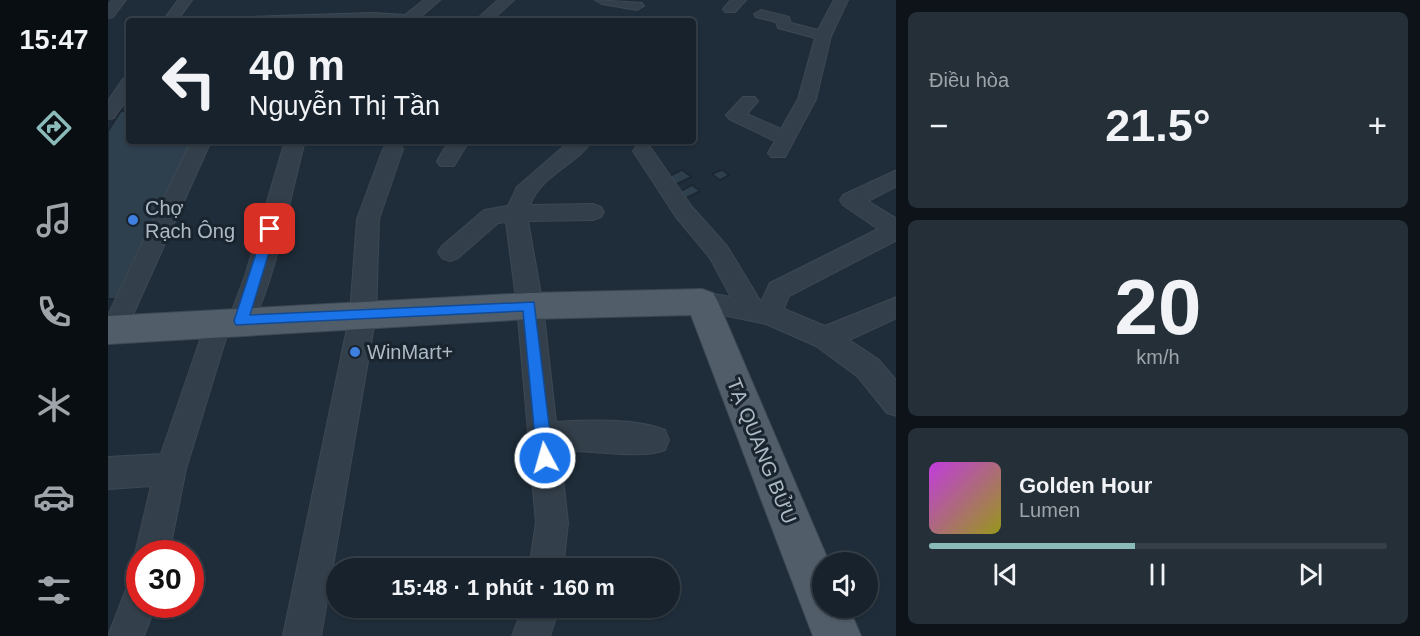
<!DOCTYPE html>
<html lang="vi">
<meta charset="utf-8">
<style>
body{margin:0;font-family:Arial,sans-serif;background:#242f38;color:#f1f3f6;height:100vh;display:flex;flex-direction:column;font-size:22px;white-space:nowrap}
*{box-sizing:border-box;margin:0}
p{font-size:20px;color:#9ea4a9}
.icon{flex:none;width:33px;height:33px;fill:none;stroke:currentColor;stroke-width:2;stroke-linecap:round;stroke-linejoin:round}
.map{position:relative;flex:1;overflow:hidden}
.details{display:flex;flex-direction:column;gap:12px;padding:12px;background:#0d1318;width:524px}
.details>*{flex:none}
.guide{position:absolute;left:18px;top:18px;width:570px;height:126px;border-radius:6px;box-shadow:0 2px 4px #0004,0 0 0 2px #363f48;background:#17222c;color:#f1f3f6;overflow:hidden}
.tools{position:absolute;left:704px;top:552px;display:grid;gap:12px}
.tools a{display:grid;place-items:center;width:66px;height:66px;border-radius:50%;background:#17222c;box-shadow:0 2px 4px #0004,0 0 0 2px #363f48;font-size:30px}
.speed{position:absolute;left:18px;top:540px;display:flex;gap:12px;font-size:30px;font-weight:700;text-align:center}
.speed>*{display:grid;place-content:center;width:78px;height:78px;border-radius:50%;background:#17222c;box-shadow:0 2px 4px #0004,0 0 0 2px #363f48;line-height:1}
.speed .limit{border:9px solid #d22;background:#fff;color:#111}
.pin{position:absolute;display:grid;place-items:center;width:51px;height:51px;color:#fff;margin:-26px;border-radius:12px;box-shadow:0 3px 9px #0006}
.me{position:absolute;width:66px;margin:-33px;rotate:354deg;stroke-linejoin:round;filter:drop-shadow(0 0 4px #0008)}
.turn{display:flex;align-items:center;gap:21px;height:126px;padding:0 24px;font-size:27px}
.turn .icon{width:78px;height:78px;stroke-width:2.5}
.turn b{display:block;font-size:42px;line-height:51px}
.big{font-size:45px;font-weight:700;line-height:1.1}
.details .card{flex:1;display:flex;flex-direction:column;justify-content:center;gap:9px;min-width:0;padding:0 21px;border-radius:9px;background:#242f38}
.details .dial{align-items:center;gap:0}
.dial b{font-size:78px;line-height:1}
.song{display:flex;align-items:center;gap:18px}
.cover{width:72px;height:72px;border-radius:9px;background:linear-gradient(135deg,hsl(290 70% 55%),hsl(60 70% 35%))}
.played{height:6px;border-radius:3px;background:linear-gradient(90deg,#8bbbb9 45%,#363f48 45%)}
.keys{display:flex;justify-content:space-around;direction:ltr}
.heat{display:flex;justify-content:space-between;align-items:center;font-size:33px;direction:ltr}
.trip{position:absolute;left:218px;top:558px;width:354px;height:60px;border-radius:30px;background:#17222c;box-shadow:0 2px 4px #0004,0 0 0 2px #363f48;font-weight:700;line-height:60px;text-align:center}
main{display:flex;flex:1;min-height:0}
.dock{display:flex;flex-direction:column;width:108px;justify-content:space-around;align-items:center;background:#090e12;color:#9ea4a9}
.dock .icon{width:42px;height:42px}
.dock .active{color:#8bbbb9}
.dock b{font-size:27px;color:#f1f3f6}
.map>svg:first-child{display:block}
</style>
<main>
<nav class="dock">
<b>15:47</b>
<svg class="icon active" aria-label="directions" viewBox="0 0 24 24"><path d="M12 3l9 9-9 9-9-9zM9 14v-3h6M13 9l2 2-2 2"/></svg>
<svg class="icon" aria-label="music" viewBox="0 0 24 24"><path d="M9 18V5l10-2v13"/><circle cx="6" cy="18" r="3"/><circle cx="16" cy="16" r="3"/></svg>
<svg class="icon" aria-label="phone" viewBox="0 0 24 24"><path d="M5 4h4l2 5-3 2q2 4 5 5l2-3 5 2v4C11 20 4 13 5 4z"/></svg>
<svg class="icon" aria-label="climate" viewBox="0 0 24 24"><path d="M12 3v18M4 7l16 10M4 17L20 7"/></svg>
<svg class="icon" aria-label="car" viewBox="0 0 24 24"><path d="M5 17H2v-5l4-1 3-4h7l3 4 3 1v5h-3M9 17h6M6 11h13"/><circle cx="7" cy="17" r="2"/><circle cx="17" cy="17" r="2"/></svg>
<svg class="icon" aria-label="filters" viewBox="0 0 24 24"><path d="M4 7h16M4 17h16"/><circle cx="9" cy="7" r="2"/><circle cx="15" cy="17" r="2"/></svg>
</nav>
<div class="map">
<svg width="789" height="636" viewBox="0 0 789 636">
<rect width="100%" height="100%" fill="#1f2d3a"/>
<g fill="#2e3f4e" stroke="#1b2630" stroke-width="1.5">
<path d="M13 111H21V141H87L12 299H0V131Z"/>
<path d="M574 170 583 177 566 185 558 178Z"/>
<path d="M614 170 621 175 612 180 604 174Z"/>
<path d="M584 185 592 191 578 198 571 192Z"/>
</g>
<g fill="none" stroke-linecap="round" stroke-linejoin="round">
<defs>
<g id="minor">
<path d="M4 0H18L5 17 0 18V5Z"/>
<path d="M70 0H84L69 21H55Z"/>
<path d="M316 0H332L308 21H129L136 17 265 13 297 15Z"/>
<path d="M390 0H406L383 21H367Z"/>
<path d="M487 0 534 3 536 6 529 10 494 4Z"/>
<path d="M623 0H638L627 12H617L615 9Z"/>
<path d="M726 0H740L723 36 708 99 677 157H663L660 153 667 141 621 119 618 115 635 97H647L650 101 639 114 673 129 690 99 707 38 670 28 668 22 648 17 646 14 653 10 681 17 683 23 710 30Z"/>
<path d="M21 78V96L6 118 0 119V101L15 79Z"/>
<path d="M83 141H103L15 337 6 340 0 338V315Z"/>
<path d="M177 141H197C181 200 169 275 142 329L133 332 124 329 122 325 78 469 61 554H32V565L27 554 43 486 0 489V457L53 454 101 314 110 311 119 314 121 319 138 273Z"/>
<path d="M341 141H361L346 166H332L329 161Z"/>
<path d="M462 141H484C467 166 433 175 422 205L485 204 493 207 496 212 493 217 485 220 420 221 435 306 448 422C480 420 528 418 557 430L561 440 557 450C534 460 480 449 452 451L460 523 455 568H421L428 523 409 306 398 222 390 223 350 258 342 261 334 258 330 252 334 246 376 210 400 206 409 187Z"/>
<path d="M285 143 292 145 295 149 271 219 268 314 213 636H175L242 314 249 219 275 149 278 145Z"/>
<path d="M535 145 542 147 584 207 619 246 653 302 662 283 770 229 735 205 732 200 735 195 789 170V186L760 201 789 219V240L681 296 676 309 717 326 789 297V318L741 340 770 359 789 381V416L779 413 750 377 708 346 658 324 585 309 582 302 585 295 594 292 623 297 602 258 568 217 525 151 528 147Z"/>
<path d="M32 582V604H48L36 636H0L19 587Z"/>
<path d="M415 608H451L442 636H404Z"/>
</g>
<path id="major" d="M594 289 605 293 610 302 721 562H714V608H741L753 636H705L583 315 422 319 0 344V316L422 293Z"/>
</defs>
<use href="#minor" stroke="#3d4853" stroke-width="2"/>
<use href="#major" stroke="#3d4853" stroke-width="2"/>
<use href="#minor" fill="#333f4a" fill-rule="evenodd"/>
<use href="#major" fill="#515e6a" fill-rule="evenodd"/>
</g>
<path fill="#1a73e8" stroke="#114b97" stroke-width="1.5" d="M162 224 168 229 142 315 426 302 445 458 443 464 437 466 431 464 429 458 415 311 128 325 126 321 156 229Z"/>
<g fill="#3f7fe0" stroke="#19242e" stroke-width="2">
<circle cx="25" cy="220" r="6"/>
<circle cx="247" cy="352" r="6"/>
</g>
<g text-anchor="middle" stroke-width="6" stroke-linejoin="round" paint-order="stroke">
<g font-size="20" fill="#adbac6" stroke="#19242e" text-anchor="start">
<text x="37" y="215">Chợ<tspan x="37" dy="23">Rạch Ông</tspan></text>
<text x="259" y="359">WinMart+</text>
</g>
<g font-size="20" fill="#adbac6" stroke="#19242e">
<text transform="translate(654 451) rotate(68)" y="7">TẠ QUANG BỬU</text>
</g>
</g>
</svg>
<div class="tools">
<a><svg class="icon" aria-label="sound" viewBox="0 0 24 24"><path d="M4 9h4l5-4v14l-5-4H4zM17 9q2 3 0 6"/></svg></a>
</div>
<div class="speed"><div class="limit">30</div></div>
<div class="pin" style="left:162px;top:229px;background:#d93025"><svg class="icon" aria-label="arrive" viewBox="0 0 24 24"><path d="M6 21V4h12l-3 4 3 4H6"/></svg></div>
<svg class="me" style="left:437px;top:458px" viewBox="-20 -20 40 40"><circle r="17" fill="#1a73e8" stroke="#fff" stroke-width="3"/><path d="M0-11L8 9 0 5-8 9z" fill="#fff"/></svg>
<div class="trip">15:48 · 1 phút · 160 m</div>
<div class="guide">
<div class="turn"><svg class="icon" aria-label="left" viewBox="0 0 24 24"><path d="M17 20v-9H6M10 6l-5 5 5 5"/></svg><div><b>40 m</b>Nguyễn Thị Tần</div></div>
</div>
</div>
<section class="details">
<div class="card"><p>Điều hòa</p>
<div class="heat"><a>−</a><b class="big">21.5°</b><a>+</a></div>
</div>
<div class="card dial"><b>20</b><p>km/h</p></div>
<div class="card">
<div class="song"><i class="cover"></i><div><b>Golden Hour</b><p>Lumen</p></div></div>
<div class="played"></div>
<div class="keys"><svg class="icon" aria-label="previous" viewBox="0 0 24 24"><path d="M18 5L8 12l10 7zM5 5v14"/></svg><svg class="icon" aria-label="pause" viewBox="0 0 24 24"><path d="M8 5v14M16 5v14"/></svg><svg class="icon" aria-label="next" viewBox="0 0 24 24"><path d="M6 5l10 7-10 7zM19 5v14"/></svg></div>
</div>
</section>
</main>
